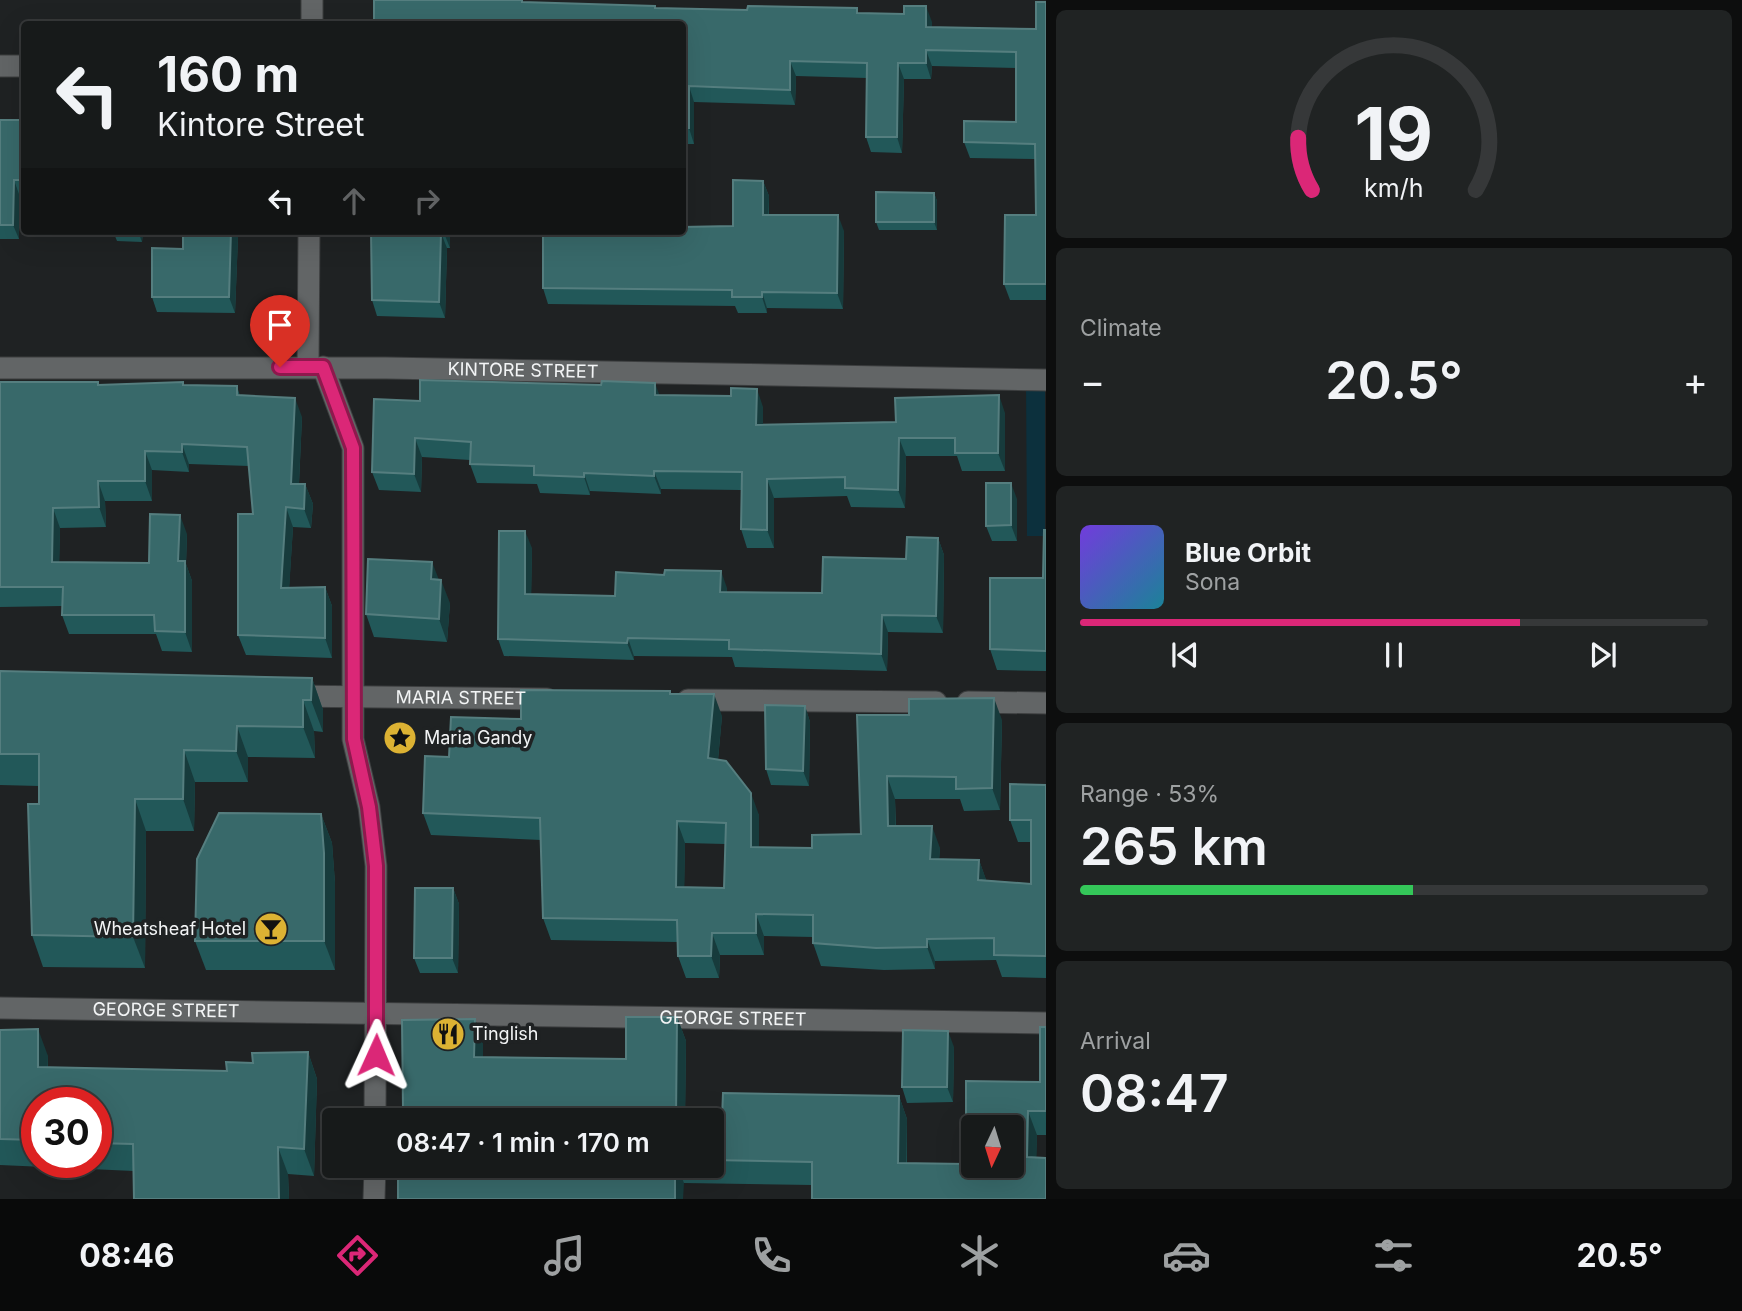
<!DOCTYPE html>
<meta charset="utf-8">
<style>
body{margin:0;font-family:Inter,sans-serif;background:#202323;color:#f1f3f6;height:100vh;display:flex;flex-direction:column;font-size:26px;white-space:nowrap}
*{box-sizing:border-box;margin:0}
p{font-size:23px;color:#9ea1a2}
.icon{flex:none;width:38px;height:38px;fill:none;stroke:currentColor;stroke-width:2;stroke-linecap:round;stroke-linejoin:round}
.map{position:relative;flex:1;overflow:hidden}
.panel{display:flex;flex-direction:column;gap:10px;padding:10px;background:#0d0e0e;width:696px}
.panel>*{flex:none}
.hud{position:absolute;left:21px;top:21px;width:665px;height:214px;border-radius:7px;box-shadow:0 7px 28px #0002,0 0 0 2px #363839;background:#171a1a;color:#f1f3f6;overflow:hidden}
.needle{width:46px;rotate:184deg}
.fabs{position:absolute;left:961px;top:1115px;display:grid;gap:14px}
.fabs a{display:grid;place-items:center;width:63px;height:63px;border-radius:7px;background:#171a1a;box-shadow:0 7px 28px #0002,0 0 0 2px #363839;font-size:35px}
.speed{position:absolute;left:21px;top:1087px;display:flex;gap:14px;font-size:35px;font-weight:700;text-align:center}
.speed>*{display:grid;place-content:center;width:91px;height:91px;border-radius:50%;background:#171a1a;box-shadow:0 7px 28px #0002,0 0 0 2px #363839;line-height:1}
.speed .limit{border:10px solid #d22;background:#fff;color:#111}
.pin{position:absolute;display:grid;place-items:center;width:60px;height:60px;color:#fff;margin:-72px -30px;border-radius:50% 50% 50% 0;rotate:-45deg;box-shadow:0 0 7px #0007}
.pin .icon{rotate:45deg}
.me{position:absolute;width:77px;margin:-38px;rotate:1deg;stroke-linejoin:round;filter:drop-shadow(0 0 5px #0008)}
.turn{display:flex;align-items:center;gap:24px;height:147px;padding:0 21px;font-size:32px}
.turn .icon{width:91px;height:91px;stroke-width:2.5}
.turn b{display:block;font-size:49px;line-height:60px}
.lanes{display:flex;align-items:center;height:66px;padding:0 21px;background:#0003;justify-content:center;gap:35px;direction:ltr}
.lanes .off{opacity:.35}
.big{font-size:52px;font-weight:600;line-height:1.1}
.panel .widget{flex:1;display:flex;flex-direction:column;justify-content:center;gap:10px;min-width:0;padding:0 24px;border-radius:10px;background:#202323}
.panel .dial{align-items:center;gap:0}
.dial svg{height:182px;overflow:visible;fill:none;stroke:#363839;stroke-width:7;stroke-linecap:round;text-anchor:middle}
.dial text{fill:#f1f3f6;stroke:none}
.song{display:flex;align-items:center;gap:21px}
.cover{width:84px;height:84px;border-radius:10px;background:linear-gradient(135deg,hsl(260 70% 55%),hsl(190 70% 35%))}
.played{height:7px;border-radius:4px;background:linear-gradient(90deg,#db2777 70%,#363839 70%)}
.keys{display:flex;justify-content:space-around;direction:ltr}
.heat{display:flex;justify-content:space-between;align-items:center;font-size:38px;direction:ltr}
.charge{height:10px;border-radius:5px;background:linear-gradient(90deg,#34c759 53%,#363839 0)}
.trip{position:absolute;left:322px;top:1108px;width:402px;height:70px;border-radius:7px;background:#171a1a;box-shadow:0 7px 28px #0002,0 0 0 2px #363839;font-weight:600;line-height:70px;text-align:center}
.tab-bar{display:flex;height:112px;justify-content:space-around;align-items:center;background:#090a0a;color:#9ea1a2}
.tab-bar .icon{width:49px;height:49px}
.tab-bar .current{color:#db2777}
.tab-bar b{font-size:32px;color:#f1f3f6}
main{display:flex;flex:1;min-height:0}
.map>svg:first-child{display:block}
</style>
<main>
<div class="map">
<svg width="1046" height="1199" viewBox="0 0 1046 1199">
<rect width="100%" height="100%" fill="#1f2223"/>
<path fill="#0c303d" d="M1026 379 1045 380V536H1027Z"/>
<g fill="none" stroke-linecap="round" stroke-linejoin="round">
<defs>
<g id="street">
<path d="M312 24V0"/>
<path d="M0 66H24"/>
<path d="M308 367 309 231"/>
<path d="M323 367 353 448V739L369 807 376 866 375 1120"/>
<path id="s1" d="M0 368H386L1046 380"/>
<path id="s2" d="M289 696 547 699"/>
<path d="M688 700 936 702"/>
<path d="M968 702 1046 703"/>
<path id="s3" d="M0 1008 1046 1023"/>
<path d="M374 1199 375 1166"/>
</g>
</defs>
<use href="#street" stroke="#3c3e3f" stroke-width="23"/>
<use href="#street" stroke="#626566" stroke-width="21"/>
</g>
<g fill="#225859" fill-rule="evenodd">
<path d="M374 0H522L523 2 656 8 859 13 932 22V27L1036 29 1046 2V300H1010L1004 284 1036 215 1035 159 970 158 964 142 1016 122V68L932 66 931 79H904L902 153 871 152 866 137 867 78 796 76 795 105 694 102V144H682V24Z"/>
<path d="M0 120H24V194H19V239H0Z"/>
<path d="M763 181 769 196V215L844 231 843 309 767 308V313H738L735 306 548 304 543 288 682 231 733 226Z"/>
<path d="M934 193 937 201V230H879L876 222Z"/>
<path d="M113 231H143L142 242 117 241Z"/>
<path d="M183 231H242V237H238L235 313 157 312 152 297 183 249Z"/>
<path d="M371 231H450V248H447L445 318 377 316 372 300Z"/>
<path d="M0 382H98L99 385 237 386 240 396 302 417 299 484H305L313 504 311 528 293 527 289 588 325 587 332 606V658L246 655 238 635 253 514 249 466 189 464V472L152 470V501H105L106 527 60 528 59 562 149 563 187 534 186 564 192 581V652L162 651 156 634H69L62 615V606L0 607Z"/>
<path d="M659 395 763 407V425L896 422 1005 413V471H962L957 456H906L905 508 851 507 847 496 774 498V548H747L741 529V490L661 489V494L590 491V495L540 493 537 484 477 483 470 464V460L422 457 421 492 379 490 372 472 420 401Z"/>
<path d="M1017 499V541H992L986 526Z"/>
<path d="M1046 530V671L997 670 990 649 1043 578Z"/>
<path d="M938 538 944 555 943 633 888 632 887 671 735 667 732 657 634 656V660L504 656 498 639 532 548 531 594 615 596 727 588V593H822L906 559Z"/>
<path d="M450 603 447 642 374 637 366 614Z"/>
<path d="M0 671 312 678 323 710V732L314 731 315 758 248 757V782H195L194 831H146L145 968 43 967 32 935 39 804V786L0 785Z"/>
<path d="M671 694 722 716 718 760 759 815V847L812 848 861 834 857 715 1002 720 1000 810 964 811 960 799H895L896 826 940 848 939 859 979 860 986 880 1031 884V842H1018L1010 820 1046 785V978L1002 977 996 960 935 961V969L884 970 821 966 813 943V937L764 936V955H720L719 978H686L678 956 677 942 551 940 543 918 541 840 431 835 423 813 449 757 521 719ZM685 843 725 844 724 888 684 887Z"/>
<path d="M805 706 810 722 809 786 771 785 766 769Z"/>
<path d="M321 814 332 843 335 883V970H206L195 941Z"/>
<path d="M453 888 459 904 458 973H420L414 958Z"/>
<path d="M677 1017 686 1041 685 1118 722 1119 899 1096 907 1119V1163L966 1164 1040 1082 1046 1027V1135H1037L1036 1157 812 1185 684 1183 398 1166H712V1120H407L403 1109 475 1019 483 1042V1057L626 1059Z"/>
<path d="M0 1030 48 1056V1067L227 1071 253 1063 308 1052 317 1079 314 1176 288 1174 289 1199H134V1171L0 1165ZM37 1102H96V1162H37Z"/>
<path d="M954 1047 953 1102 907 1103 902 1087Z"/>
</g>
<g fill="#173b3c">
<path d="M926 6 932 22V43L926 27Z"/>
<path d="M926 50 932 66 931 79 926 63Z"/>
<path d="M790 61 796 76 795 105 790 90Z"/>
<path d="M898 63 904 79 902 153 897 137Z"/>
<path d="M689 86 694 102V144L689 128Z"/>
<path d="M14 180 19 194V239L13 225Z"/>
<path d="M763 181 769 196 768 230 763 215Z"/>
<path d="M934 193 937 201V230L934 222Z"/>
<path d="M838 215 844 231 843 309 837 293Z"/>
<path d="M138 231H143L142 242Z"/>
<path d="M231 231H235L238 237 235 313 229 297Z"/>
<path d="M444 231H450V248L444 233Z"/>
<path d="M441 233 447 248 445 318 439 302Z"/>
<path d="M762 292 767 308V313L762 297Z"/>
<path d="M655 383 662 402 655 395Z"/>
<path d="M757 389 763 407V443L756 425Z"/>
<path d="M999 395 1005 413V471L998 453Z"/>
<path d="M295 398 302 417 298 504 291 484Z"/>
<path d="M415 438 422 457 421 492 414 474Z"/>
<path d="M899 438 906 456 905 508 898 490Z"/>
<path d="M182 444 189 464V472L182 452Z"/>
<path d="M145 451 152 470V501L145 481Z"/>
<path d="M654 471 661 489V494L654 476Z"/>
<path d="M584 473 590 491V495L584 477Z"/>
<path d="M767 479 774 498V548L767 530Z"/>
<path d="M98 481 105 501 106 527 99 507Z"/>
<path d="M1011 483 1017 499V541L1011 525Z"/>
<path d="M305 484 313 504 311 528 304 509Z"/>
<path d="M286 507 293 527 288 608 281 588Z"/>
<path d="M53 508 60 528 59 582 52 562Z"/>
<path d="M180 515 187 534 186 564 192 581V652L185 632 178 561Z"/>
<path d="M525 531 532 548 531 612 525 594Z"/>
<path d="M938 538 944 555 943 633 936 616Z"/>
<path d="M432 562 441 585 431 579Z"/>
<path d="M721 571 727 588 726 610 720 592Z"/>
<path d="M441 580 450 603 447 642 439 619Z"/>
<path d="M325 587 332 606V658L325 638Z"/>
<path d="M882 615 888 632 887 671 881 654Z"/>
<path d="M628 638 634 656V660L627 643Z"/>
<path d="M312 678 323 710V732L311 700Z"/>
<path d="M714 694 722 716 716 780 708 758Z"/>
<path d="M994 698 1002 720 1000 810 992 788Z"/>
<path d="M303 700 314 731 315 758 303 727Z"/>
<path d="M805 706 810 722 809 786 803 771Z"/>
<path d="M237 726 248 757V782L236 751Z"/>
<path d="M184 750 195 782 194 831 183 799Z"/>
<path d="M887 776 895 799 896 848 888 826Z"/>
<path d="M751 793 759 815V869L751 847Z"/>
<path d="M135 799 146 831 145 968 133 937Z"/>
<path d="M321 814 332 843 335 883V970L324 941Z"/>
<path d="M677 821 685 843 684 909 676 887Z"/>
<path d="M932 826 940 848 938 881 930 859Z"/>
<path d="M979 860 987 882 978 880Z"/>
<path d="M453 888 459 904 458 973 452 958Z"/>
<path d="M756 914 764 936V955L756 933Z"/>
<path d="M712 933 720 955 719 978 711 956Z"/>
<path d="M927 939 935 961V969L927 947Z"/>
<path d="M677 1017 686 1041 685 1120 676 1118Z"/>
<path d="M475 1019 483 1042V1080L474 1057Z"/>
<path d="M38 1029 48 1056 47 1094 38 1067Z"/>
<path d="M948 1031 954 1047 953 1102 947 1087Z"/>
<path d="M308 1052 317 1079 314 1176 304 1149Z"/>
<path d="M899 1096 907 1119 906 1187 898 1163Z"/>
<path d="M1028 1111 1037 1135 1036 1180 1027 1157Z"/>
<path d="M278 1147 288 1174 289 1199H279Z"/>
<path d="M675 1166H677L684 1183 683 1199H675Z"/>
</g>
<g fill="#38696a" stroke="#557e7f" stroke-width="2" fill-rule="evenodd">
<path d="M374 0H522V2L655 6V8L747 10 748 6 857 8V13L904 14V6H926V27L1036 29V2H1046V284H1004L1005 215H1036L1035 144 964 142V121L1016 122V52L926 50V63H898L897 137H866L867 63 790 61V90L689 86V128H682V24H374Z"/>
<path d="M0 120H24V180H14L13 225H0Z"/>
<path d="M733 180 763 181V215H838L837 293 762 292V297H732V290L543 288V231H682V227L733 226Z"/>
<path d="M876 192 934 193V222H876Z"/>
<path d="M183 231H231L229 297H152V248L183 249Z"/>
<path d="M371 231H444V233H441L439 302 372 300Z"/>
<path d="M420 380 601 385 602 381 655 383V395L731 396V388L757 389 756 425 896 422 895 398 999 395 998 453H955V438H899L898 490 845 488V477L767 479V530L741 529 742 472 654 471V476L584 473V477L534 475V466L470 464 471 442 415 438 414 474 372 472 374 399 420 401Z"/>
<path d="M0 382H98V385L183 382V385L237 386V395L295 398 291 484H305L304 509 286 507 281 588 325 587V638L238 635V514H253L247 447 182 444V452L145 451V481H98L99 507 53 508 52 562 149 563 150 514 180 515 178 561H185V632L155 631 154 615H62L63 587H0Z"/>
<path d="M986 483H1011V525L986 526Z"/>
<path d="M1044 530H1046V651L990 649V578H1043Z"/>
<path d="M499 531H525V594L615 596 616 572 664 575 665 570 721 571 720 592 822 593 823 557 906 559 907 537 938 538 936 616 882 615 881 654 729 649V640L628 638 627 643 498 639Z"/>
<path d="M368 559 432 562 431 579 441 580 439 619 366 614Z"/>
<path d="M0 671 312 678 311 700H303V727L237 726 236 751 184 750 183 799H135L133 937 32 935 28 804H39V754H0Z"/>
<path d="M521 690 670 691V694H714L708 758 726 761 751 793V847L812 848V835L861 834 857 715H909V699L994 698 992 788 956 789V777L887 776 888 826H932L930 859 979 860 978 880 1031 884V820H1010V784L1046 785V956L994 955V938L927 939V947L876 948 813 943V915L756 914V933H712L711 956H678L677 920 543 918 540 818 423 813 425 756 449 757 451 717 521 719ZM677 821 726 823 724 888 676 887Z"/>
<path d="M765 705 805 706 803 771 766 769Z"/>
<path d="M219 813 321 814 324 853V941H195L197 859Z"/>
<path d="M415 888H453L452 958H414Z"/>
<path d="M626 1017H677L676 1118 722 1119 723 1093 899 1096 898 1163 966 1164V1081L1040 1082V1027H1046V1111H1028L1027 1157 1046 1158V1199H812V1162L712 1160V1120H537V1111L403 1109 402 1020 475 1019 474 1057 626 1059ZM973 1127H1012V1166H973Z"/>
<path d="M38 1029V1067L227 1071 226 1062 253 1063 252 1053 308 1052 304 1149 278 1147 279 1199H134L133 1144 96 1143V1102H37V1140L0 1139V1030Z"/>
<path d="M903 1030 948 1031 947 1087H902Z"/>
<rect x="398" y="1166" width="277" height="33"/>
</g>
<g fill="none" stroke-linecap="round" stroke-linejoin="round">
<defs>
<path id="route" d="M280 367H323L353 448 354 739 369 807 376 866V1055"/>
</defs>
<use href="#route" stroke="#8e194d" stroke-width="18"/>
<use href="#route" stroke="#db2777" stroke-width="12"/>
</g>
<defs>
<symbol id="sight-disc" viewBox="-11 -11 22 22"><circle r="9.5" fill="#dcb233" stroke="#1f2223"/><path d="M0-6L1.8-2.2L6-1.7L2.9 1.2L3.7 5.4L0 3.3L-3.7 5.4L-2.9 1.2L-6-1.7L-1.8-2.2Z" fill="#111"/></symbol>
<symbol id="bar-disc" viewBox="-11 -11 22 22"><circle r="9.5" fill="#dcb233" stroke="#1f2223"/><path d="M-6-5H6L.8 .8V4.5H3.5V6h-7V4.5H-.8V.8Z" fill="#111"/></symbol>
<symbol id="restaurant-disc" viewBox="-11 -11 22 22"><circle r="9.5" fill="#dcb233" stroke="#1f2223"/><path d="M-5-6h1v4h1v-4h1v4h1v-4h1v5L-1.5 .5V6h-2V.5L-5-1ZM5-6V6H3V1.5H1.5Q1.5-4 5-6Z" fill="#111"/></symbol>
</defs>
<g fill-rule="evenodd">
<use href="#sight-disc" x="381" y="719" width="38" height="38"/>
<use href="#bar-disc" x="252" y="910" width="38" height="38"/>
<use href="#restaurant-disc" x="429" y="1015" width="38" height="38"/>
</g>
<g text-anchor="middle" stroke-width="7" stroke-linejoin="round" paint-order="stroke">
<g font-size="18" fill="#f2f4f5" stroke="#1f2223">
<text dy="6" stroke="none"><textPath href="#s1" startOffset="523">KINTORE STREET</textPath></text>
<text dy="6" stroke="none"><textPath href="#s2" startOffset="172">MARIA STREET</textPath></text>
<text dy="6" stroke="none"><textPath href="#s3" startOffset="166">GEORGE STREET</textPath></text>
<text dy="6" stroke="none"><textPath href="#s3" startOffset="733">GEORGE STREET</textPath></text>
</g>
<g font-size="18" fill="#f2f4f5" stroke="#1f2223" text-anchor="start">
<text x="424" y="744">Maria Gandy</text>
<text x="246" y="935" text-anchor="end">Wheatsheaf Hotel</text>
<text x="472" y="1040">Tinglish</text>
</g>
</g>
</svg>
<div class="fabs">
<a><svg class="needle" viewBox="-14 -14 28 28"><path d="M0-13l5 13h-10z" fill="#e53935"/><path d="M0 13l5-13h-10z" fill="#9ea1a2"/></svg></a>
</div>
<div class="speed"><div class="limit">30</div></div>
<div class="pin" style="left:280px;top:367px;background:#d93025"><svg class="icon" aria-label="arrive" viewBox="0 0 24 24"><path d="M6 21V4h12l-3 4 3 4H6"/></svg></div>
<svg class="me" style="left:376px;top:1055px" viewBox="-20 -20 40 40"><path d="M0-17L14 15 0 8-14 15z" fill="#db2777" stroke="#fff" stroke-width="4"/></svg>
<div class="trip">08:47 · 1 min · 170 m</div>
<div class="hud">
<div class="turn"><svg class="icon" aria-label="left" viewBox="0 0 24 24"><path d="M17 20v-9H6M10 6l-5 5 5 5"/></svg><div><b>160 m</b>Kintore Street</div></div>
<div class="lanes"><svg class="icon" aria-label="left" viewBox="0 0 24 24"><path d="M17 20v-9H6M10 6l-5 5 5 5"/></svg><svg class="icon off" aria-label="ahead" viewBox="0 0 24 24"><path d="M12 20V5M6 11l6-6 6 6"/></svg><svg class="icon off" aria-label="right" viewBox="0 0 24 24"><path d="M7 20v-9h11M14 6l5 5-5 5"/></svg></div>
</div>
</div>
<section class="panel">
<div class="widget dial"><svg viewBox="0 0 100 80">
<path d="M14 69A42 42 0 1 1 86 69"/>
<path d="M14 69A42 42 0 0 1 8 46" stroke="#db2777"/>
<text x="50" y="56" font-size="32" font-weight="700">19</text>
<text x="50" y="72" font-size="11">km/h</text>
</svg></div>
<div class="widget"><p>Climate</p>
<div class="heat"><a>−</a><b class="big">20.5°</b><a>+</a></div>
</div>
<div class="widget">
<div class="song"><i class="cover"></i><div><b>Blue Orbit</b><p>Sona</p></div></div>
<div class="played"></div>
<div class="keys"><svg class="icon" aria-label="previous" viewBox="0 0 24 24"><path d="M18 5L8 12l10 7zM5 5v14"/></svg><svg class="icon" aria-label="pause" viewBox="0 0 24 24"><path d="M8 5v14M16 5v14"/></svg><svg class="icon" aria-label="next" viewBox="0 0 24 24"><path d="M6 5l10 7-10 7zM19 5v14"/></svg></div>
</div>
<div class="widget"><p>Range · 53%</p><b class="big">265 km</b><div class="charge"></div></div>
<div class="widget"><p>Arrival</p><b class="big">08:47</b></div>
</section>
</main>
<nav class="tab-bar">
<b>08:46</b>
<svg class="icon current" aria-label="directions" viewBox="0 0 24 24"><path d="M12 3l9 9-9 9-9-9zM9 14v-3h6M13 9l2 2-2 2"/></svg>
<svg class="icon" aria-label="music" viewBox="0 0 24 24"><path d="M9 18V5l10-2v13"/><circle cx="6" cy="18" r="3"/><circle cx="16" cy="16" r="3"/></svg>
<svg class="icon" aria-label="phone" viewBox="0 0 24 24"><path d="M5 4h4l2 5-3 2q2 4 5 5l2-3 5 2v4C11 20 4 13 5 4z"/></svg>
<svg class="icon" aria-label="climate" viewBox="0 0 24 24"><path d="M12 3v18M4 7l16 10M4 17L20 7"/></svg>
<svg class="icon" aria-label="car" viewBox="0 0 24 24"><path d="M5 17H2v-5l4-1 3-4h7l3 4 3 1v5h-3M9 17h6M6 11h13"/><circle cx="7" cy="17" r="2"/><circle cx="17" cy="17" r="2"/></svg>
<svg class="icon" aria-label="filters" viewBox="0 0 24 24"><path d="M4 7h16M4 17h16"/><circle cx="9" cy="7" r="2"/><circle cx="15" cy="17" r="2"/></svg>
<b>20.5°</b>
</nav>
